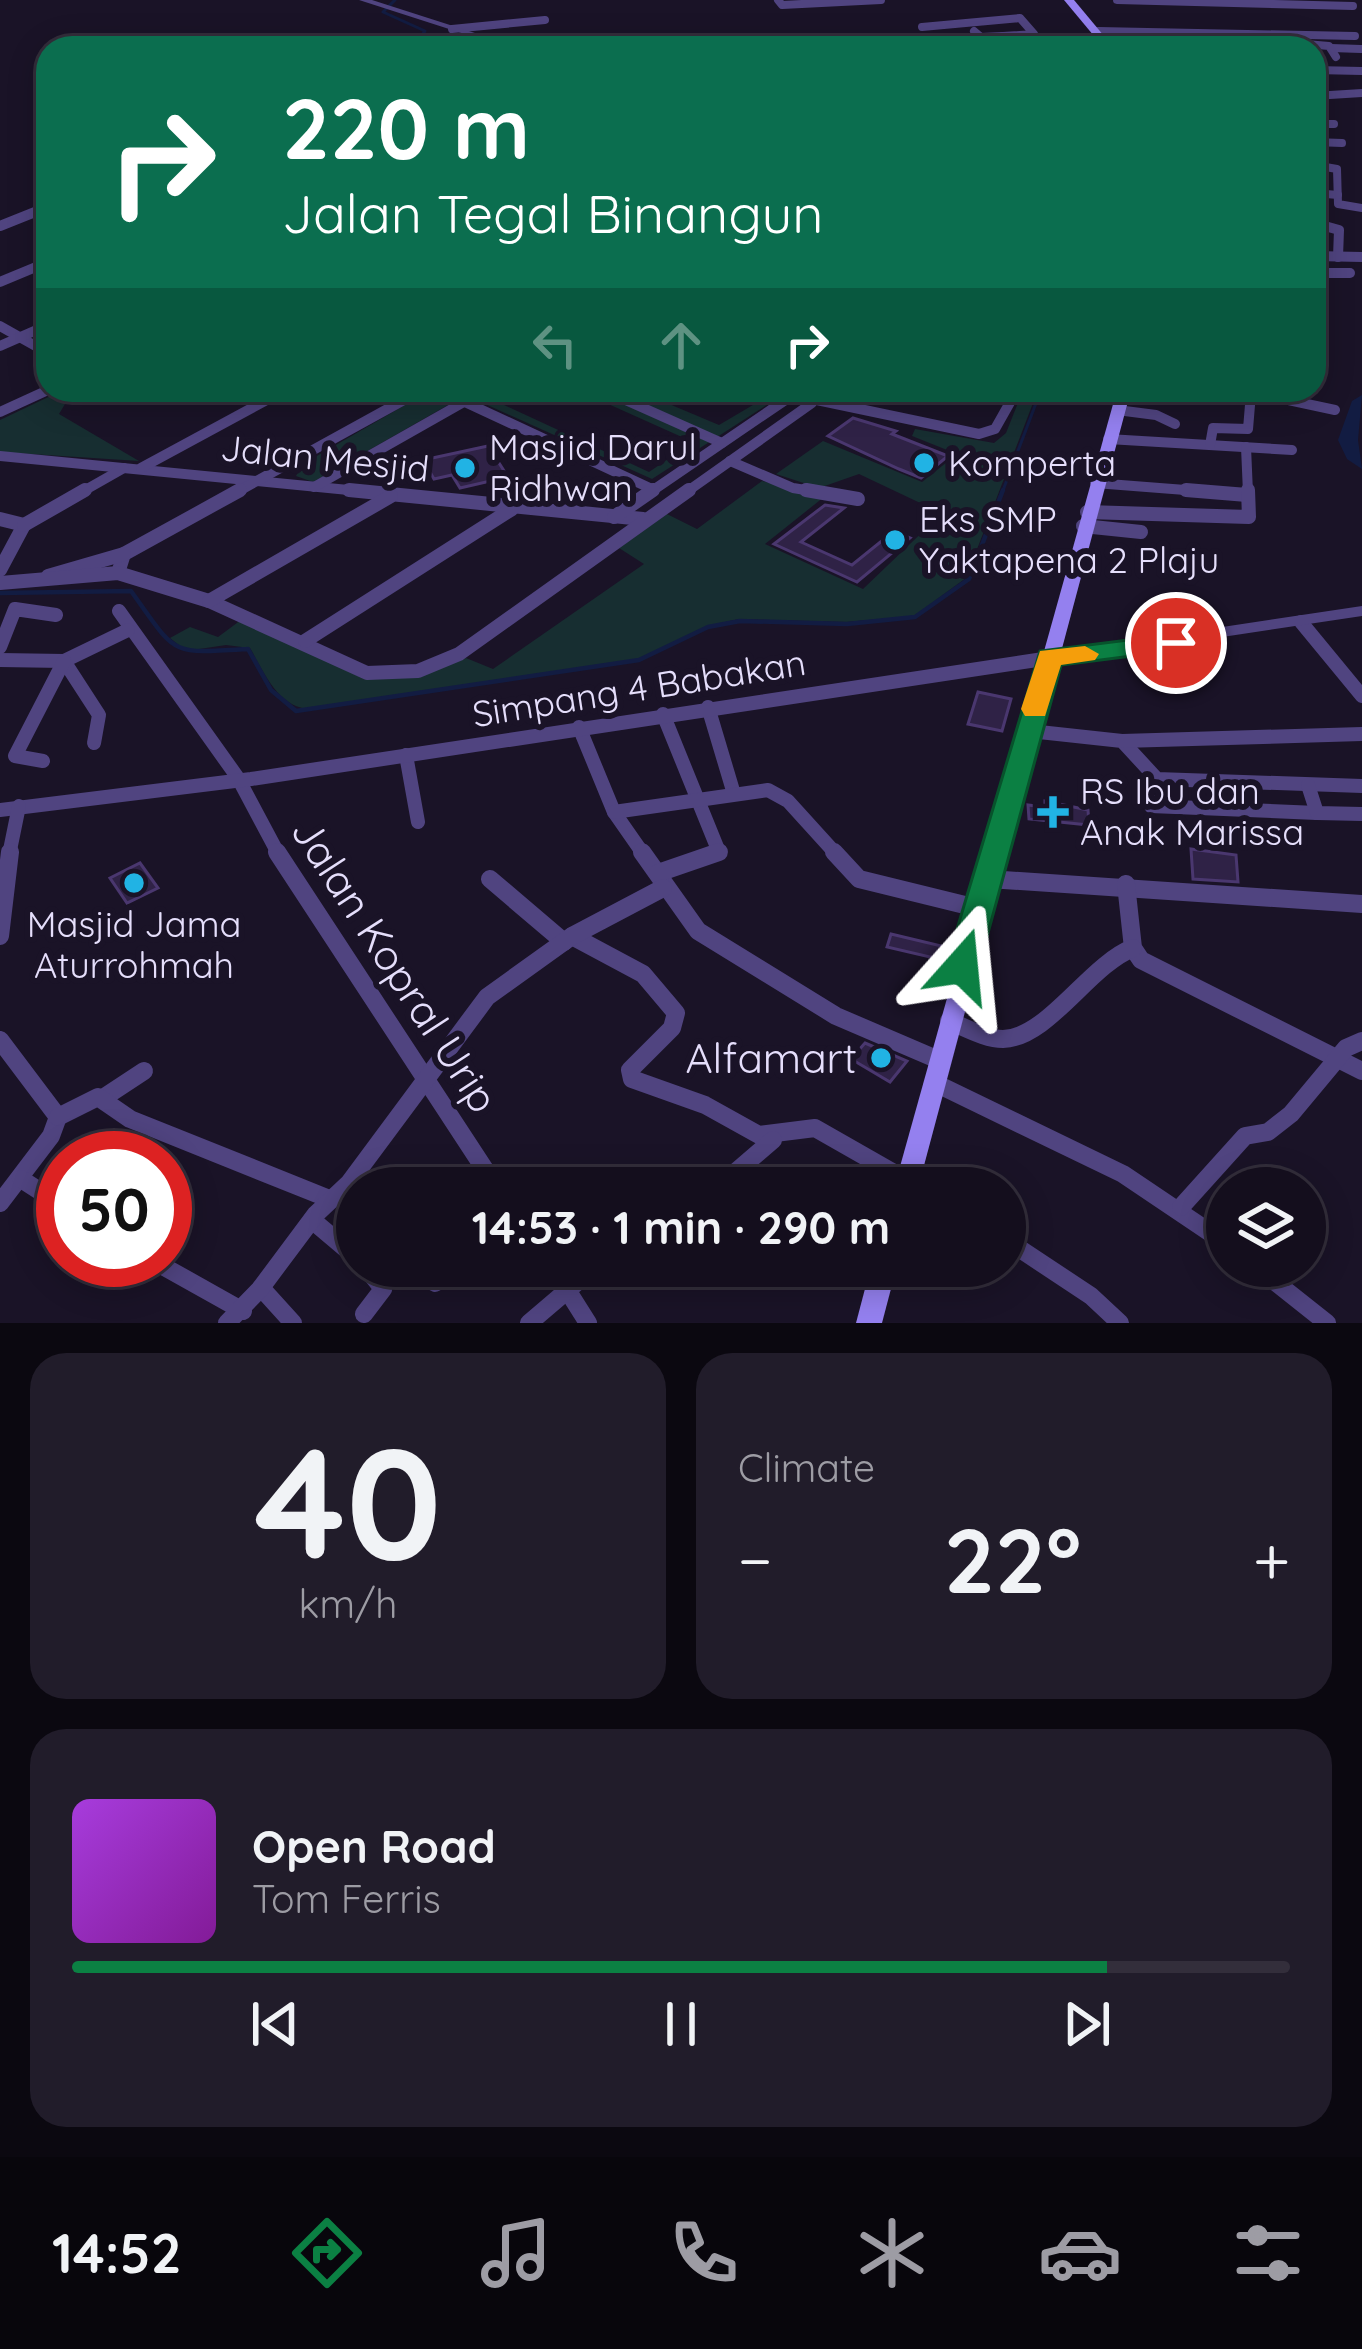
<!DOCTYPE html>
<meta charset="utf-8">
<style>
body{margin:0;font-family:Quicksand,sans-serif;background:#211c2a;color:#f1f3f6;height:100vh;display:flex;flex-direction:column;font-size:45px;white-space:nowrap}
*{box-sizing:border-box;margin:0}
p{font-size:39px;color:#9d9ca4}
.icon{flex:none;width:66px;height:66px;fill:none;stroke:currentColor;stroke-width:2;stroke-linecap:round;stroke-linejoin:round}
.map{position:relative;height:1323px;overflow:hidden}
.sheet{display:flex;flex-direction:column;gap:30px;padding:30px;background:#0b0810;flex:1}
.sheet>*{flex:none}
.guide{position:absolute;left:36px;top:36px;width:1290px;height:366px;border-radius:36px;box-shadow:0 6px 30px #0003,0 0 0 3px #332e3b;background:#0b6e4f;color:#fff;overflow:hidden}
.tools{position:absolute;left:1206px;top:1167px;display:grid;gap:24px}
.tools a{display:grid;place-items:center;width:120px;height:120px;border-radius:50%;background:#140e1d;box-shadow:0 6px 30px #0003,0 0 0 3px #332e3b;font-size:60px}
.speed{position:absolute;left:36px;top:1131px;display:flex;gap:24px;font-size:60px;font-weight:700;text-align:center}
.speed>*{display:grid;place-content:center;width:156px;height:156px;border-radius:50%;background:#140e1d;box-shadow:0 6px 30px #0003,0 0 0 3px #332e3b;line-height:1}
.speed .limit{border:18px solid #d22;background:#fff;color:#111}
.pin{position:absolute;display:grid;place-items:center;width:102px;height:102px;color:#fff;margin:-51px;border:6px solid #fff;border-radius:50%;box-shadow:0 3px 12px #0007}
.me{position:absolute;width:132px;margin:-66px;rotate:18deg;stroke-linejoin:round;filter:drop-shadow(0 0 9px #0008)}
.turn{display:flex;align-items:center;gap:42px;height:252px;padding:0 48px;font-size:54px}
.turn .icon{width:156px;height:156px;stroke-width:2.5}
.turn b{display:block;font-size:84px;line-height:102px}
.lanes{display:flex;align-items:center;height:114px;padding:0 48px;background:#0003;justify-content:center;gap:60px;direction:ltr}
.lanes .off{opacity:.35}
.big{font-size:90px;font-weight:700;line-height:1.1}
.sheet .widget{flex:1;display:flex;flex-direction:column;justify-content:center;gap:18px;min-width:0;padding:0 42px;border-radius:36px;background:#211c2a}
.sheet .dial{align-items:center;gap:0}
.dial b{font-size:156px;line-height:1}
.song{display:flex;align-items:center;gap:36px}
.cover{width:144px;height:144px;border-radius:18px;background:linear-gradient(135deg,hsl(280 70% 55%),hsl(290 70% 35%))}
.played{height:12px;border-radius:6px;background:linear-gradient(90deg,#0b8043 85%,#332e3b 85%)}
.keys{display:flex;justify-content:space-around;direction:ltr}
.heat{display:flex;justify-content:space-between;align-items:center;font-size:66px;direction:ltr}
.sheet .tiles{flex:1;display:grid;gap:30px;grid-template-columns:1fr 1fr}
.widget:last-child{grid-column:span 2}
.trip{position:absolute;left:336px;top:1167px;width:690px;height:120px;border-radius:60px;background:#140e1d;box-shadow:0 6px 30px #0003,0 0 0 3px #332e3b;font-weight:700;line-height:120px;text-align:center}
.tabs{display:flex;height:192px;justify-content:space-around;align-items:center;background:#08060c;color:#9d9ca4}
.tabs .icon{width:84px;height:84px}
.tabs .on{color:#0b8043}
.tabs b{font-size:54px;color:#f1f3f6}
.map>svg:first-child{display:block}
</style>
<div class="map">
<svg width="1362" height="1323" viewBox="0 0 1362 1323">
<rect width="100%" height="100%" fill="#1a1327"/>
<g fill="#172e31">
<path d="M63 390H97L65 404 59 414 139 461 0 452V420Z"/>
<path d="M493 390H500L489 398 649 472 693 442 577 390H636L719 425 758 402 736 390H790L652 479 483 403Z"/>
<path d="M1023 390H1038L966 578 914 616 846 622 739 619 707 626 638 659 312 709C279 709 265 674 250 648L226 645 186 651 170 638 190 627 218 637 241 620 358 676 414 674 466 658 493 669 644 564 619 548 667 514 697 529 762 481 824 497 765 544 863 589 935 520V510L859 474 819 488 776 474 823 441 922 482 957 454 912 436 915 429 994 443 1006 433Z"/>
<path d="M439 394 448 405 313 482 296 476 303 464 405 405Z"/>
</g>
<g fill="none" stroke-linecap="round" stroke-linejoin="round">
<g stroke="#121c42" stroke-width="3">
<path d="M395 0 383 12 425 31 412 48"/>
<path d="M1002 493 1041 390"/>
</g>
<path stroke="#121c42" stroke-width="4.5" d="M0 593 131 591C177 655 168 654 248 649L271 690 296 711 639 660 708 627 740 621 847 624 915 617 969 579 1003 490"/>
<path fill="#121c42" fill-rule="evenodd" d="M1362 395 1358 440 1362 469 1347 459 1338 440 1352 401Z"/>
</g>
<g fill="#2f2246" stroke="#4a376f" stroke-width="3">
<path d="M853 418 896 431 892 434 948 456 921 478 899 469 828 436Z"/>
<path d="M488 446 508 477 460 488 452 475 434 479 423 460Z"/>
<path d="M825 505 844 508 801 542 852 565 894 531 910 538 857 582 774 544Z"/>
<path d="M978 692 1011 699 1002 731 968 724Z"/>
<path d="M1045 801 1088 810 1089 825 1029 819 1028 805 1045 807Z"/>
<path d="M1191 849 1236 855 1238 882 1193 879Z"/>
<path d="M140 863 158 888 127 903 110 878Z"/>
<path d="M891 934 950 948 947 961 887 947Z"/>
<path d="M865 1043 907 1061 890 1082 851 1059Z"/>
</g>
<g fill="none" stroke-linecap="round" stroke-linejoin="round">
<g stroke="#504480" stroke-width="8">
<path d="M778 0 782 5 881 0"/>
<path d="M1117 0 1353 6"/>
<path d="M922 27 1020 18 1034 34 1003 36"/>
<path d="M452 29 545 20"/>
<path d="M974 31 981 37 1003 36 1011 48"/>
<path d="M1098 31 1355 36"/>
<path d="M909 43 913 48"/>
<path d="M1175 43H1266"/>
<path d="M1306 44 1329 46 1336 57"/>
<path d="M939 45 973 48"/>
<path d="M423 48 438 39 483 38"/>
<path d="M1331 48 1361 49"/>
<path d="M1314 70 1362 71"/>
<path d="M1314 96 1362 93"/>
<path d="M1314 124H1334"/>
<path d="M1314 142 1342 143"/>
<path d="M1314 165 1337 169 1338 204 1362 208"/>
<path d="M1314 193 1338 195"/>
<path d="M27 215 48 207"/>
</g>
<g stroke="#504480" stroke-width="10">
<path d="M1314 223 1339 230 1338 257"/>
<path d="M0 226 35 212"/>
<path d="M1314 256 1362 257"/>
<path d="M1314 273H1350"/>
<path d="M0 282 48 262"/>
<path d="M0 326 48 353"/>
<path d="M0 346 48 325"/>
<path d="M439 390 654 490"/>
<path d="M603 390 722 443"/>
<path d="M769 390 979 434 995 429 1017 390"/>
<path d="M1242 390 1335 410"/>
<path d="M1117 410 1156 415 1175 424"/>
<path d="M0 412 48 390"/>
<path d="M1108 439 1292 450"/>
<path d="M1210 445 1213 428 1248 429 1251 393"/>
<path d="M1246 447 1248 493"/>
<path d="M0 456 379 493"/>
<path d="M730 461 793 488 824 493"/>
<path d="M141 468 285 390"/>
<path d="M1095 483 1224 493"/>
<path d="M314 487 485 390"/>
<path d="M80 493 124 468"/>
<path d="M235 493 422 390"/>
<path d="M649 493 800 390"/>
<path d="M685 493 812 403"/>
</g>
<g stroke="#504480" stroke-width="14">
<path d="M349 490 643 519"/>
<path d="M806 490 858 499"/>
<path d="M1186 490 1247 495"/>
<path d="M1087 512 1249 517 1248 490"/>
<path d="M614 517 653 490"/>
<path d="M0 519 24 525 0 570"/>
<path d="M24 525 85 490"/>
<path d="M1083 526 1141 532"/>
<path d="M118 573 124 554 240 490"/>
<path d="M48 576 124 554"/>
<path d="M0 583 118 573 209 601 367 673 418 671 459 654 689 490"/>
<path d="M209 601 391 496"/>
<path d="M119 611 238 778 279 855"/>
<path d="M1301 622 1362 696"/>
<path d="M305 641 512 509"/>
<path d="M0 647 15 609 56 615"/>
<path d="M0 660 64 661 128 630"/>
<path d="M64 661 99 715 94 743"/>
<path d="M708 707 734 794"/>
<path d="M663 714 719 852 712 855"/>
<path d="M579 727 614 812 644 855"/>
<path d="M1030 731 1122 741 1157 779 1362 786"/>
<path d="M1122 741 1362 734"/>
<path d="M406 755 418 822"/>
<path d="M43 761 15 756 64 661"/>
<path d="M1152 777 1146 794 1151 806 1317 813"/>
<path d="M1308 785 1317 813 1362 814"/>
<path d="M0 810 251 779 1050 658"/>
<path d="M614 812 768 790 788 801 837 855"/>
<path d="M9 855 19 806"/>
</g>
<g stroke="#504480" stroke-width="18">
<path d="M277 852 497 1188"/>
<path d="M642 852 698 931 836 1016 941 1061"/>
<path d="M834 852 859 879 981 909"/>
<path d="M658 873 719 852"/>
<path d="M490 879 564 942"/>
<path d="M989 879 1362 904"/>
<path d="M1126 884 1133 948 1141 960 1362 1071"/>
<path d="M0 936 10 852"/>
<path d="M572 936 643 974 676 1013 672 1028 630 1070 632 1079 705 1105 759 1135 815 1128 908 1181"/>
<path d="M949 1021C965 1027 985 1039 1003 1039 1048 1038 1089 965 1133 948"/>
<path d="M0 1040 58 1117 51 1136 0 1203"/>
<path d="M935 1083 1123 1174 1227 1244"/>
<path d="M103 1098 144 1071"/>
<path d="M58 1117 98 1097 130 1119 327 1198"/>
<path d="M21 1179 63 1206"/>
<path d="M717 1188 773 1140"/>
<path d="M1181 1207 1245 1136 1268 1132 1291 1114 1346 1048 1362 1041"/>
<path d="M312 1220 357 1258"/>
<path d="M1005 1239 1091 1296 1120 1323"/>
<path d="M152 1260 243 1311"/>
<path d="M552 1266 588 1323"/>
<path d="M1255 1266 1327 1323"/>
<path d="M435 1283 462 1266"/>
<path d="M264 1291 293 1323"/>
<path d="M364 1314 383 1289 365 1266"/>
<path d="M227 1323 260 1289 316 1214 349 1183 487 997 572 936 663 888"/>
<path d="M529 1323 596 1266"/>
</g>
<g fill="#504480" fill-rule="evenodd">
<path d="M359 0H372L522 48H508Z"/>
<path d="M1362 606V616L1050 663 1042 658 1050 653Z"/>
</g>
<g fill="#9480ef" fill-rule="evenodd">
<path d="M1064 0H1074L1114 48H1104Z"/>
<path d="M1117 390H1131L918 1188H894Z"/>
<path d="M871 1266H897L882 1323H856Z"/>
</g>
</g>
<path fill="#0b8043" stroke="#07532c" stroke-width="3" d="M1176 634 1189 643 1186 649 1061 665 979 966 974 975H951L946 966 1040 651Z"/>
<path fill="#f59e0b" d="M1085 646 1099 654 1095 660 1061 665 1045 716H1025L1021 709 1040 651Z"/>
<g fill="#21b3e4" stroke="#1a1327" stroke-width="4.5">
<circle cx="924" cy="463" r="12"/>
<circle cx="465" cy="468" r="12"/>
<circle cx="895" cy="540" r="12"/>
<path d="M1047 794h12v12h12v12h-12v12h-12v-12h-12v-12h12z"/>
<circle cx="134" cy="883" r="12"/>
<circle cx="881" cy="1058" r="12"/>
</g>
<g text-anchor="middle" stroke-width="12" stroke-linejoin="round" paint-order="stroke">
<g font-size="36" fill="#e5defb" stroke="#1a1327" text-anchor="start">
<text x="489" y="460">Masjid Darul<tspan x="489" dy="41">Ridhwan</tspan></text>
<text x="948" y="476">Komperta</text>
<text x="919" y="532">Eks SMP<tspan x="919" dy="41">Yaktapena 2 Plaju</tspan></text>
<text x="1080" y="804">RS Ibu dan<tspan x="1080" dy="41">Anak Marissa</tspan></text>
<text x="134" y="937" text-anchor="middle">Masjid Jama<tspan x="134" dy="41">Aturrohmah</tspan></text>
</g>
<g font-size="36" fill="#e5defb" stroke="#1a1327">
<text transform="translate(325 458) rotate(6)" y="13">Jalan Mesjid</text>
<text transform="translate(639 688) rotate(-9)" y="13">Simpang 4 Babakan</text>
</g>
<g font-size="42" fill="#e5defb" stroke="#1a1327">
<text transform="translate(395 965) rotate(57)" y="15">Jalan Kopral Urip</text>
</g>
<g font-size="42" fill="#e5defb" stroke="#1a1327" text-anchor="end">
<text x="857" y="1073">Alfamart</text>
</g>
</g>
</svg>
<div class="tools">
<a><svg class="icon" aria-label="layers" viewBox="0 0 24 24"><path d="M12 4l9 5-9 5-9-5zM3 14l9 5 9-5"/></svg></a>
</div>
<div class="speed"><div class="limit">50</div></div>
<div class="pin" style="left:1176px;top:643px;background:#d93025"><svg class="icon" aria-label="arrive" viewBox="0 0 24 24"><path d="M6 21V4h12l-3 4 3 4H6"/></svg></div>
<svg class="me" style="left:962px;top:966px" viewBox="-20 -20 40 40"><path d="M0-17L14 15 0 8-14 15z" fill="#0b8043" stroke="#fff" stroke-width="4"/></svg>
<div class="trip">14:53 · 1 min · 290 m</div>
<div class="guide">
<div class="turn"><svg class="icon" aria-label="right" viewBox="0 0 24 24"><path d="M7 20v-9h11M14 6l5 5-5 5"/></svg><div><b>220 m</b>Jalan Tegal Binangun</div></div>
<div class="lanes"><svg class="icon off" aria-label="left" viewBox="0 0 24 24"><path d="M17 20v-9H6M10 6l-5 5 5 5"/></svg><svg class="icon off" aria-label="ahead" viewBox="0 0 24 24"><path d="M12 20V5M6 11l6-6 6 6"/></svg><svg class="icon" aria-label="right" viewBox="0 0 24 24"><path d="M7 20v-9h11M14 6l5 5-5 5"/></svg></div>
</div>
</div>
<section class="sheet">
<div class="tiles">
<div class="widget dial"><b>40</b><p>km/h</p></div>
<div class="widget"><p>Climate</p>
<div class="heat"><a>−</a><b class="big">22°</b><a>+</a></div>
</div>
<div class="widget">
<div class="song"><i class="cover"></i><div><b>Open Road</b><p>Tom Ferris</p></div></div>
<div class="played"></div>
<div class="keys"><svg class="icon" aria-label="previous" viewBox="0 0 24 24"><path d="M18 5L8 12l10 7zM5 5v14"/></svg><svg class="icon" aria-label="pause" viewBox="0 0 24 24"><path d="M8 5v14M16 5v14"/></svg><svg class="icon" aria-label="next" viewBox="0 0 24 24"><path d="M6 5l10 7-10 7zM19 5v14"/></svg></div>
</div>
</div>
</section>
<nav class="tabs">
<b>14:52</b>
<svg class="icon on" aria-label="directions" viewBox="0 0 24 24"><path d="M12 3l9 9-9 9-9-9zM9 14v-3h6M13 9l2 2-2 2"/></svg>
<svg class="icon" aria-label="music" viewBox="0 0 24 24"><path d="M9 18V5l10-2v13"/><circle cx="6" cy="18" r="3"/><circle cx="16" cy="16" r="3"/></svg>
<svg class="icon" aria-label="phone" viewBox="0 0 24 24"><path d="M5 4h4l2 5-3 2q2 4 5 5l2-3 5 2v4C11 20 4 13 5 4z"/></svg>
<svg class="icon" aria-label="climate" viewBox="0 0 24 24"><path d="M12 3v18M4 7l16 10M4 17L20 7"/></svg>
<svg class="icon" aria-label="car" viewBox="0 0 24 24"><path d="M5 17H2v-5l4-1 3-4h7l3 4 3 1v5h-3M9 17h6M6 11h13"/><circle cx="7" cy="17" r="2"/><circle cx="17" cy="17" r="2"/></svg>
<svg class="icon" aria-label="filters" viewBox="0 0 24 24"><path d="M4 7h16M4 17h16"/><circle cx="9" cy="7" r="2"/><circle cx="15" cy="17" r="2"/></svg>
</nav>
